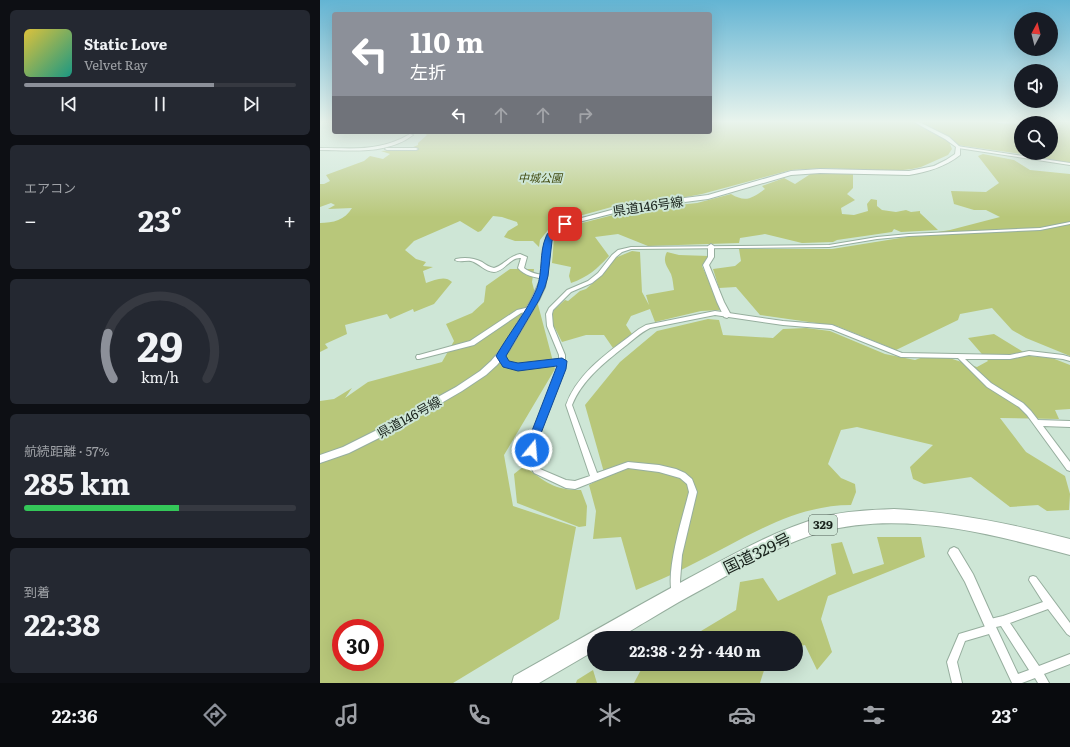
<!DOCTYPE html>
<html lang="ja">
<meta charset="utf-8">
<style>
body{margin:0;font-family:Literata,"Noto Sans JP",serif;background:#242831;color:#f1f3f6;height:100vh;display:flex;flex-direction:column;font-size:15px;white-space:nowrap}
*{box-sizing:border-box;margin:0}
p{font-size:13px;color:#9ea1a6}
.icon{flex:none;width:22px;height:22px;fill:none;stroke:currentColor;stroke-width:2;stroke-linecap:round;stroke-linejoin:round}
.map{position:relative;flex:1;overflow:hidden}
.panel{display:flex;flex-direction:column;gap:10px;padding:10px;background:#0d0f14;width:320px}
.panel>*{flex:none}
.guide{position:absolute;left:12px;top:12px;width:380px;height:122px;border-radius:4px;box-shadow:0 4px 16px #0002;background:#8c9099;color:#fff;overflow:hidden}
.needle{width:26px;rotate:7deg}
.tools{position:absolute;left:694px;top:12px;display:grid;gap:8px}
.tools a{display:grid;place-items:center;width:44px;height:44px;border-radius:50%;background:#171b24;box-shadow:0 4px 16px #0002;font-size:20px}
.speed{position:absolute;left:12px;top:619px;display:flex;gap:8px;font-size:20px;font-weight:700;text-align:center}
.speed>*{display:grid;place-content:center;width:52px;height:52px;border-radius:50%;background:#171b24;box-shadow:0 4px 16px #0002;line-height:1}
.speed .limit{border:6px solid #d22;background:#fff;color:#111}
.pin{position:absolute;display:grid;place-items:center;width:34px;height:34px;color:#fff;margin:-17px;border-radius:8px;box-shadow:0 2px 6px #0006}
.me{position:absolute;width:44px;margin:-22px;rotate:17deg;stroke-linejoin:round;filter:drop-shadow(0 0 3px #0008)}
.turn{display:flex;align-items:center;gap:14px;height:84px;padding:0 12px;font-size:18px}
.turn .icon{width:52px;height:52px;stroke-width:2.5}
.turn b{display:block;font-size:28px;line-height:34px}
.lanes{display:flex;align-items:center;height:38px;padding:0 12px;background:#0003;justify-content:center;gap:20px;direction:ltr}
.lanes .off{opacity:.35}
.big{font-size:30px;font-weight:700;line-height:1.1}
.panel .widget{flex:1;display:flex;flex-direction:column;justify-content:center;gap:6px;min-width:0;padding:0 14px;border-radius:6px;background:#242831}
.panel .dial{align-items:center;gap:0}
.dial svg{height:104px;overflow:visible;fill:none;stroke:#363941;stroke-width:7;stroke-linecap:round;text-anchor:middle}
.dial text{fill:#f1f3f6;stroke:none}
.song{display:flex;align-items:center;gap:12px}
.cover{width:48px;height:48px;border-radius:6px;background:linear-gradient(135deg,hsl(50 70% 55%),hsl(170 70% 35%))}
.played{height:4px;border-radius:2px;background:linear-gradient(90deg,#8c9099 70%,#363941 70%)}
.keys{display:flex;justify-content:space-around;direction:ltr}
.heat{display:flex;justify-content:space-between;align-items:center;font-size:22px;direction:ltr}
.charge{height:6px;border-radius:3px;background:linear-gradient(90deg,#34c759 57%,#363941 0)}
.trip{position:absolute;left:267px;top:631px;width:216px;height:40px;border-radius:20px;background:#171b24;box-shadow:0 4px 16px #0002;font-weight:700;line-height:40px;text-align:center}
.dock{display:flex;height:64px;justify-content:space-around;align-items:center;background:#090b0e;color:#9ea1a6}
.dock .icon{width:28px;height:28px}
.dock .on{color:#8c9099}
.dock b{font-size:18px;color:#f1f3f6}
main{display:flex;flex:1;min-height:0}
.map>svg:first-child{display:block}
</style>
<main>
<section class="panel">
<div class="widget">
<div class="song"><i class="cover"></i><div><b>Static Love</b><p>Velvet Ray</p></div></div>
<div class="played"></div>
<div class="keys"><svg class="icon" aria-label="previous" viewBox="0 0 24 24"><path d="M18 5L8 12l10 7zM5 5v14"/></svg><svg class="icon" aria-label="pause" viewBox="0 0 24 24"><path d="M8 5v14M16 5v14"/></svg><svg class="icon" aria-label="next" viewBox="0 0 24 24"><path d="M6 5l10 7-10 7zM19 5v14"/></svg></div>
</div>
<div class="widget"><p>エアコン</p>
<div class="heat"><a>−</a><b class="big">23°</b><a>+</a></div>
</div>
<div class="widget dial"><svg viewBox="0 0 100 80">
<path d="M14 69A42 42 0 1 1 86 69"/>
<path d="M14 69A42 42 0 0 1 10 34" stroke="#8c9099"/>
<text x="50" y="56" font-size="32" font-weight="700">29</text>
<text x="50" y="72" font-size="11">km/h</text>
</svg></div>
<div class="widget"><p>航続距離 · 57%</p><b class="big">285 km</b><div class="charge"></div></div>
<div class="widget"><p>到着</p><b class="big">22:38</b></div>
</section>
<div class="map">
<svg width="750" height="683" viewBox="0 0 750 683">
<rect width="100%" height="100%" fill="#cee6d6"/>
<g fill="#b8c77a" fill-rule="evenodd">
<path d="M390 122H750V163L701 154 630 144 632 149 628 155 601 167 592 169 574 171 505 168 471 170 382 194 366 197 306 203 241 221 228 230 220 240 219 247 213 241H195L184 237 188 231 198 225 197 222 182 217 173 216 161 231 158 232 140 221 94 241 85 250 96 259 106 262 103 266 113 267 103 271 106 283C115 280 125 275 132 282L114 304 94 312 93 309 70 319 67 314 25 325 27 334 5 344 8 348 0 352V223C13 223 25 220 32 208L8 209 15 205 11 203 0 207V184H4L10 181 6 175 44 161 50 156 63 159 70 154 61 151C74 150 85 151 98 145V143L107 135 102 132H390ZM701 123H731V153H701Z"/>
<path d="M663 154 694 160 710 170 750 174V356L706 338 692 330 672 308 640 314 638 320 576 350 517 326 440 315 416 287 399 288 393 269 415 266 421 261 419 249H512L630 230 680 217 666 210H654L634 204 631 191 666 192 679 183 658 156Z"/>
<path d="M492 173 533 174V188L527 194 535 200 521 208 522 214 534 215 548 211 547 204 551 199 557 200V206L562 210 576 212 586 210 591 212 600 211V213L618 230 581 232 574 229 572 232 517 240 513 242 482 243 445 234 420 238 419 243 328 246 298 234 275 237 289 256C277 269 268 277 251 283L249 276 251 267 232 263 234 238 241 230 262 223 301 213 321 209 377 203 411 194C426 203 432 198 445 189L442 186 464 178 475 184Z"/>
<path d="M312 251 320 252 322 292 329 305 326 295 354 290C353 285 353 279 351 274 347 266 342 261 347 252L359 255 389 256 382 266 402 310 381 311 335 322 330 309 311 316 306 325 312 334 293 348 284 335H266L242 342 235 328H233L231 315 234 310 245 300 248 301 260 291 266 289 281 276 295 258Z"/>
<path d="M190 269H214L212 282 235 369 184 455 193 506 256 527 239 619 133 683H0V401L14 399 32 388 25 398 48 382 122 362 134 341 126 324 152 313 164 302 166 286ZM21 628H55V662H21Z"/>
<path d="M388 319 399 320 403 335 453 338 463 329 486 328 510 331 565 354 595 360 614 353 657 367 668 361 648 338 674 334 710 356 732 358 750 365V409L735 410 739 419 680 418 706 452 745 476 750 494 749 510 727 511 718 505 690 507 651 477 604 484 593 479 590 467 613 445 537 427 521 430 508 464 521 478 535 484 536 492 531 505C471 505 421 541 369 566 352 575 334 582 316 590L301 537 273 539 276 511 269 485 285 476 265 405 300 362 337 331Z"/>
<path d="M204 466C226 482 233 490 261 490L267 506 266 526 259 527 197 503 194 474Z"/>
<path d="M557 537H601L605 557 508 596 501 619 512 652 497 670 485 645 476 647V638H374L376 634 416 610 420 582 443 578 458 601 516 574 511 544 522 542 533 574 564 564Z"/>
<path d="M324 664H446L440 683H314Z"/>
<path d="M273 670 277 683H256L257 680Z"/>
</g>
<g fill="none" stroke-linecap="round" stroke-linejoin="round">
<defs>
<g id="street">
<path d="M677 122C685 121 695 121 703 123H701V124L679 123Z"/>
<path d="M90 134 93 135C67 155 31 150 0 150V148C34 148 59 152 90 134Z"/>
<path d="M637 146 750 163V165L638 148H637Z"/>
<path d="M66 148H96L98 149 96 150H67L65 149Z"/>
<path d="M750 222V224L720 230 589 236 557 239 509 247 311 249 302 252 296 257 282 275 272 283 251 292 233 310 232 314 233 326 245 355V369L217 441 214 458 220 469 246 480 255 481 270 476 246 405C259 370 291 351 319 329L326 325 395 311 463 321 512 325 582 353 690 355 709 351 743 355 750 357V361L743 359 709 355 690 359H645L671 383 703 403 711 411 718 420 750 421V427L723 426 750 462V471L747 470 707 415 699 407 667 387 638 358 581 357 511 329 463 325 395 315 330 328C320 333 313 340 304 347 284 363 262 380 252 405L277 473 308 462 339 465 356 469 365 473 372 479 377 492 362 555 360 581V593L359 596 356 597 353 596C344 575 363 516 369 492L367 484 360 478 339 472 308 468 255 489 246 488 214 473 206 458 209 441 239 369V364L198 369 184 366 178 356 179 354H183L188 362 198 365 239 359V355L227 326 226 314 229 308 247 290 268 281 278 273 292 255 298 250 311 247 509 245 557 237 589 234 720 228Z"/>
<path d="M200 254 207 257 204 268C210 273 218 274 226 276L227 277 226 278 224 279C214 277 205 276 198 268L201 258C190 257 185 271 174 272 165 272 159 263 151 261 145 260 140 263 135 260L136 259C145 257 154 258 162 262 166 265 169 267 174 268 184 265 189 256 200 254Z"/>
<path d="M210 307 212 308 213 309 212 310 201 313 154 345 99 359H97L96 357 97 355H99L150 341 197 310Z"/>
<path d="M713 576 716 577 750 623V636L747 634 728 609 690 623 719 666 750 654V664L724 674 729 683H718L715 678 702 683H692L669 634 645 641 637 662 642 683H632L627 662 639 634 666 626 664 623 666 620 683 616 723 602 709 580 710 577ZM681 626 709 670 698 674 676 627Z"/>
</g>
<g id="secondary">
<path d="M594 122H599L629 137 640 147V155C625 167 607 172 589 175L500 173 471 175 388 199 310 209 247 225 236 232 233 236 231 241 227 277 225 287 219 300 189 351 177 365 166 375 142 391 75 430 29 453 0 463V455L23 447 69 424 136 387 160 371 171 361 183 347 211 300 217 287 221 277 225 241 227 235 232 230 243 223 310 205 388 195 471 171 500 169 589 171 614 166 626 160 635 154 636 147 625 139Z"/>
<path d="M391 244 394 246V257L389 265 404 302 411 315 407 318 404 317 397 302 383 265 388 257V246Z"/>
<path d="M634 547 638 549 653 574 675 623 673 627 669 629 665 627 645 582 628 553 630 549Z"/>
</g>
<path id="highway" d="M574 509C634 512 692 524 750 539V555C673 534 581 510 502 532 463 543 426 565 390 585 369 596 348 608 327 621 318 626 308 633 298 637 292 640 281 638 274 638V651L219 683H192L194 676C253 643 310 610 369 578 412 555 455 530 502 517 525 511 549 510 574 509Z"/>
</defs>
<use href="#street" stroke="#96ae9e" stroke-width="2"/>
<use href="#secondary" stroke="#96ae9e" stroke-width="2"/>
<use href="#highway" stroke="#96ae9e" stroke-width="2"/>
<use href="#street" fill="#fff" fill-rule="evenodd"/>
<use href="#secondary" fill="#fff" fill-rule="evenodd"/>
<use href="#highway" fill="#fff" fill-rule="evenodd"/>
</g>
<linearGradient id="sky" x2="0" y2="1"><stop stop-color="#63b4d3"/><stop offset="0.56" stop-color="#e9f4ed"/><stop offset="1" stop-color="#e9f4ed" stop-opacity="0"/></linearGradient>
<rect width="750" height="217" fill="url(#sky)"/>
<path fill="#1a73e8" stroke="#114b97" d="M245 222 249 224 234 236 232 241 228 276 225 287 219 300 186 356 189 361 198 363 242 358 247 361 246 369 218 441 216 453 212 454 208 453 206 450 208 441 237 366 198 371 183 367 176 356C189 333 207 312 217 288 223 271 219 252 226 237 229 229 238 224 245 222Z"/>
<g text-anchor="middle" stroke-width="4" stroke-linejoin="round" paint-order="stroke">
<g font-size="11" font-style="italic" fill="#3f480d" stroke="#cee6d6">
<text x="220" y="182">中城公園</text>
</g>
<rect fill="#cee6d6" stroke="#4f5d54" stroke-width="1" x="489" y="515" width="28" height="20" rx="3"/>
<g font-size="12" font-weight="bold" fill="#19221c">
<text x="503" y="529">329</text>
</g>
<g font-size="13" fill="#19221c" stroke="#cee6d6">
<text transform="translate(328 206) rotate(-8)" y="5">県道146号線</text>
<text transform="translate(89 417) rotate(-29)" y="5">県道146号線</text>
</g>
<g font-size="16" fill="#19221c" stroke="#cee6d6">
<text transform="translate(437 553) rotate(-26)" y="6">国道329号</text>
</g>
</g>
</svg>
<div class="tools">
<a><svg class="needle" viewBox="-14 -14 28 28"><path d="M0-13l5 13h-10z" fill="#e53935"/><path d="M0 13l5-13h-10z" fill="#9ea1a6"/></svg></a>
<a><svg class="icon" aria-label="sound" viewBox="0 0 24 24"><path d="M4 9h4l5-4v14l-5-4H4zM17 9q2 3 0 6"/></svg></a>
<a><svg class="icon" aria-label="search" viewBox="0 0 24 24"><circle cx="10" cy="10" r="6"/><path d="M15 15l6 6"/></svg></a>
</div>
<div class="speed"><div class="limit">30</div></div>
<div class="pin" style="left:245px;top:224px;background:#d93025"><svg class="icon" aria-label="arrive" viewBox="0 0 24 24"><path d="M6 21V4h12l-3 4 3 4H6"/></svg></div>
<svg class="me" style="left:212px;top:450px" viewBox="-20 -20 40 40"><circle r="17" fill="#1a73e8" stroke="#fff" stroke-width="3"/><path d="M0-11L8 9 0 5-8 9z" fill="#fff"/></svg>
<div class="trip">22:38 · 2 分 · 440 m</div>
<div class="guide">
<div class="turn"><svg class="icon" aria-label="left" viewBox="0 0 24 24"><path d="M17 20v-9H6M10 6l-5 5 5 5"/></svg><div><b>110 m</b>左折</div></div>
<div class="lanes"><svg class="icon" aria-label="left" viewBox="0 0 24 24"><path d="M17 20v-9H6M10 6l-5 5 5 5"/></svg><svg class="icon off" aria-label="ahead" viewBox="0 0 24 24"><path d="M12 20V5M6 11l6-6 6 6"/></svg><svg class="icon off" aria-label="ahead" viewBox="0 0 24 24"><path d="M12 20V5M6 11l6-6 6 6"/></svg><svg class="icon off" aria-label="right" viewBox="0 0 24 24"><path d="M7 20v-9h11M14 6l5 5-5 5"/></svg></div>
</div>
</div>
</main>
<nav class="dock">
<b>22:36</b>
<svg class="icon on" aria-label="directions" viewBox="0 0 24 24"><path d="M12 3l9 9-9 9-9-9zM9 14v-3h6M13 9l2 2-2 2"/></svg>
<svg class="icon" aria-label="music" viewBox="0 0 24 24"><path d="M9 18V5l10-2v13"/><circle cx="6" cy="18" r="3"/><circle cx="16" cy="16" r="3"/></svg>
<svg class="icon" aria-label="phone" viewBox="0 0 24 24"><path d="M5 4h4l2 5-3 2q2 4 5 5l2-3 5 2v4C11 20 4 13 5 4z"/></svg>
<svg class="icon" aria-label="climate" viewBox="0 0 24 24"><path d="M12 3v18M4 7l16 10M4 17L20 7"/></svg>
<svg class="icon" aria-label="car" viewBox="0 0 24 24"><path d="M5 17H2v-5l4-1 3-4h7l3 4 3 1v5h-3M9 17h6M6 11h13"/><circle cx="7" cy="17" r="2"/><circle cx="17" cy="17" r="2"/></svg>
<svg class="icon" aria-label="filters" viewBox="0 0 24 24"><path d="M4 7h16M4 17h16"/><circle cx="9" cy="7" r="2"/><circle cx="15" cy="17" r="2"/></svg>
<b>23°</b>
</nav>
